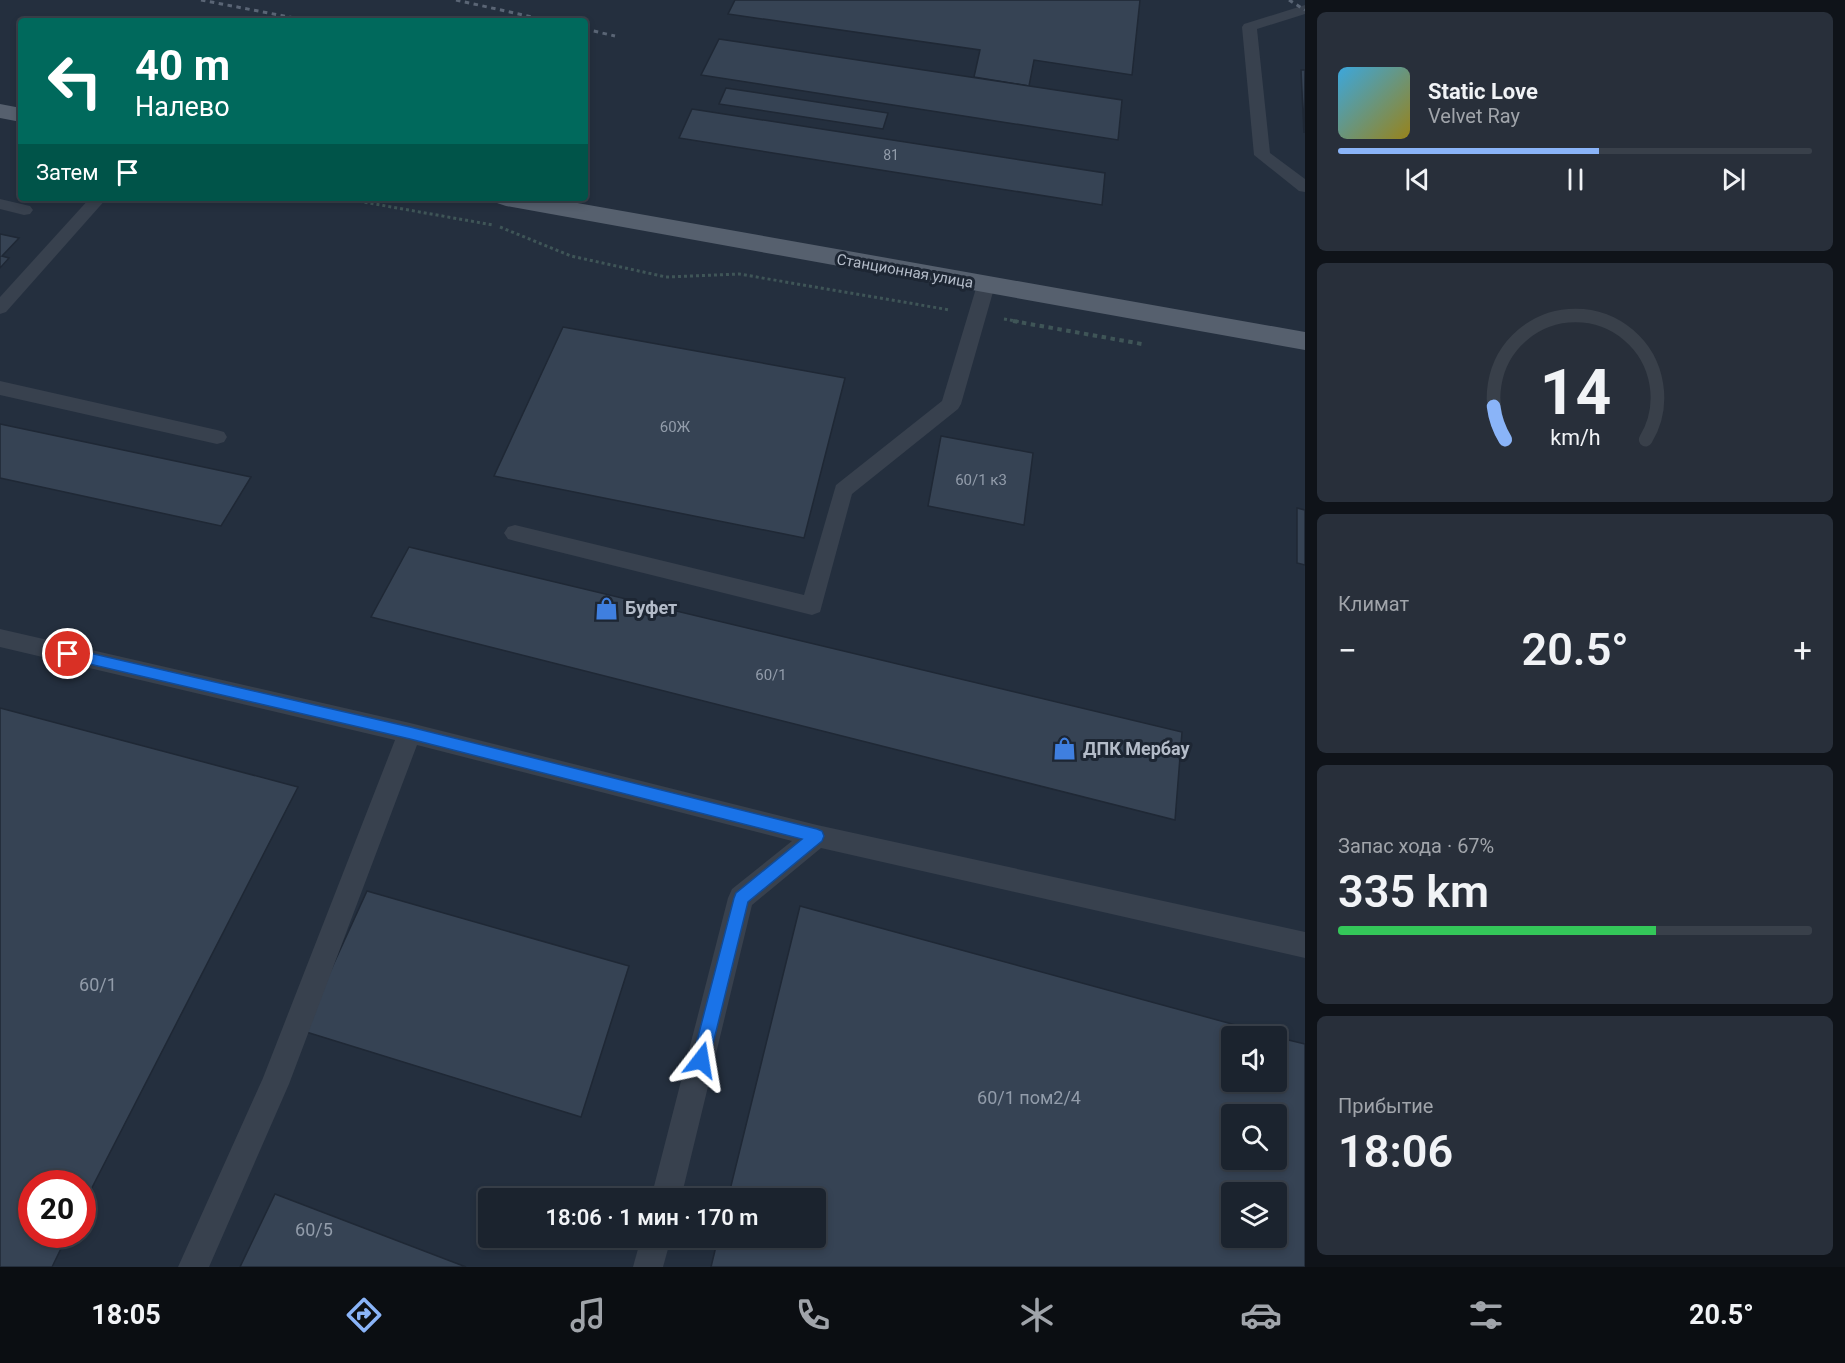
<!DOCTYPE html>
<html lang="ru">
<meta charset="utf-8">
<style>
body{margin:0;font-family:Roboto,sans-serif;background:#282f3a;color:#f1f3f6;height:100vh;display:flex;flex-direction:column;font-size:22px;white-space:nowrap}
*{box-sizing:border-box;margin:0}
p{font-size:20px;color:#a0a4aa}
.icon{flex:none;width:33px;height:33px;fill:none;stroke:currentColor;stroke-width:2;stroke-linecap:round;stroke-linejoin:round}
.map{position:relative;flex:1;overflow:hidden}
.details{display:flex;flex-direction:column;gap:12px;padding:12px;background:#0f1319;width:540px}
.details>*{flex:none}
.hud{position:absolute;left:18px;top:18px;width:570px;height:183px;border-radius:6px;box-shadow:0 3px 9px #0003,0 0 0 2px #39404a;background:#00695c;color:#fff;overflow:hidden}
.tools{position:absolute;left:1221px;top:1026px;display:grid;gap:12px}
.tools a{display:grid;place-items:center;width:66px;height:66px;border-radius:6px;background:#1b232e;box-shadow:0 3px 9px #0003,0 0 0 2px #39404a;font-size:30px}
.speed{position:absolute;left:18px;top:1170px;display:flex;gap:12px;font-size:30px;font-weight:700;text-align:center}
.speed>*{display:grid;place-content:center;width:78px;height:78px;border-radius:50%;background:#1b232e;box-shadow:0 3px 9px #0003,0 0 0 2px #39404a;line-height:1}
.speed .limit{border:9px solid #d22;background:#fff;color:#111}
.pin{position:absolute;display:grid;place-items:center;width:51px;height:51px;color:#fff;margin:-26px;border:3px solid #fff;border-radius:50%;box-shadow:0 2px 6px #0007}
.me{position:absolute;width:66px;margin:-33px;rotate:14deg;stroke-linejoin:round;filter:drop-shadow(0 0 4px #0008)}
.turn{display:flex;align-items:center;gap:21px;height:126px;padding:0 18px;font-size:27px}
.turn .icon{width:78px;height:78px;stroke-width:2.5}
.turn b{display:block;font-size:42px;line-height:51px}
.then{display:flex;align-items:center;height:57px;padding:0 18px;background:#0003;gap:12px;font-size:22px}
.big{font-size:45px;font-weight:600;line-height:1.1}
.details .widget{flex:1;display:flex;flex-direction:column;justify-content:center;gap:9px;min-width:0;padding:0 21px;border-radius:9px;background:#282f3a}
.details .dial{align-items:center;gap:0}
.dial svg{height:156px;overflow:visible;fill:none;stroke:#39404a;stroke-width:7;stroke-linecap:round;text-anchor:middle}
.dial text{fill:#f1f3f6;stroke:none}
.song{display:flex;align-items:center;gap:18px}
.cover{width:72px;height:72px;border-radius:9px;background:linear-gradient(135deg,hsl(200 70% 55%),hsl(50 70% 35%))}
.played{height:6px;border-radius:3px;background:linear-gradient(90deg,#8ab4f8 55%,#39404a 55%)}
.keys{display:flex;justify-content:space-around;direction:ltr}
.heat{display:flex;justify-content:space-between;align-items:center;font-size:33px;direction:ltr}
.charge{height:9px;border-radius:4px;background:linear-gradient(90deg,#34c759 67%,#39404a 0)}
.trip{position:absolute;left:478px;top:1188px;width:348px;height:60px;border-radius:6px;background:#1b232e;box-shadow:0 3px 9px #0003,0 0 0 2px #39404a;font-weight:600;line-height:60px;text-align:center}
.dock{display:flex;height:96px;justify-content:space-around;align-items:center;background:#0b0e12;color:#a0a4aa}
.dock .icon{width:42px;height:42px}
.dock .active{color:#8ab4f8}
.dock b{font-size:27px;color:#f1f3f6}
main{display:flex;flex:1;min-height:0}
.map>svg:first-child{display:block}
</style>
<main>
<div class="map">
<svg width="1305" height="1267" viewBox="0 0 1305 1267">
<rect width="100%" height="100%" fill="#242f3e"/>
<g fill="#364354" stroke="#1f2835" stroke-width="1.5" fill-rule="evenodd">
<path d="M735 0H1140L1132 75 1034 60 1029 86 974 77 980 50 728 14Z"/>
<path d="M719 39 1122 100 1118 140 701 75Z"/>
<path d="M1301 70H1305L1304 133Z"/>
<path d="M726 88 888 113 883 129 719 104Z"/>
<path d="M692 109 1105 173 1102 205 679 138Z"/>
<path d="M0 234 19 238 2 256 9 258 0 268Z"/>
<path d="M563 327 845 378 804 538 494 476Z"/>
<path d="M0 424 251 477 221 526 0 478Z"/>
<path d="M941 436 1033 453 1024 525 928 506Z"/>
<path d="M1297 508 1305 510V565L1297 563Z"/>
<path d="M409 547 1182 732 1175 820 371 617Z"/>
<path d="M0 708 298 787 82 1207V1184H32V1234H68L52 1267H0Z"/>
<path d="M367 891 629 966 581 1117 303 1031Z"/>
<path d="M800 906 1276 1036H1232V1082H1276V1037L1305 1044V1267H711L718 1238H816V1198H728ZM1232 1114H1276V1160H1232ZM1232 1192H1276V1238H1232Z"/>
<path d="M275 1194 466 1267H240Z"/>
</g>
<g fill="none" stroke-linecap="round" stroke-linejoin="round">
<g stroke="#3f5557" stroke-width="3" stroke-dasharray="3 3" stroke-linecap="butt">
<path d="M341 198 493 225"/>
<path d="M500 227 571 256 666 277 739 274 950 310"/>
<path d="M1004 319 1021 322"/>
</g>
<path stroke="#3f5557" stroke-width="4" stroke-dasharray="4.5 4.5" stroke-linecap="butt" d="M1013 321 1142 344"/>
<g fill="#38414e" fill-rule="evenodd">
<path d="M1305 5V14L1257 29 1270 153 1305 179V192L1299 191 1254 155 1242 27 1244 24Z"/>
<path d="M90 198H107L6 312 0 314V297Z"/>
<path d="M0 199 30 206 33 210 30 214 24 215 0 209Z"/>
<path d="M986 279 992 281 995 285 961 404 958 409 852 494 820 612 812 615 515 541 508 539 504 533 508 527 515 525 804 595 836 485 942 401 977 285 980 281Z"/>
<path d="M0 381 217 430 224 432 227 437 224 442 217 444 0 395Z"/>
<path d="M0 629 410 723 817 825 1305 932V958L821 848 752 905 681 1198H651L728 898 732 889 792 841 417 745 289 1084 209 1267H178L263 1078 395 740 0 647Z"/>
<path d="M641 1238H671L663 1267H633Z"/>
</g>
<g fill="#56606e" fill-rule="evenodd">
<path d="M0 104 21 108V122L0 118Z"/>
<path d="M494 198H549L1305 332V350L506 206 497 203Z"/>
</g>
<g stroke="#5a6575" stroke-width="3" stroke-dasharray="4.5 4.5" stroke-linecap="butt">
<path d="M201 0 310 21"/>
<path d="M456 0 550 21"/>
<path d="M1289 0 1305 10"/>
<path d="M585 29 615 36"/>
<path d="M585 74 590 75"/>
</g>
</g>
<path fill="#1a73e8" stroke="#114b97" stroke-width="1.5" d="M68 648 410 727 817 829 822 831 824 836 822 841 748 902 709 1060 707 1066 701 1068 695 1066 692 1060 734 898 736 893 802 839 410 739 68 659 63 658 61 654 63 650Z"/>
<defs>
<symbol id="shop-bare" viewBox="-9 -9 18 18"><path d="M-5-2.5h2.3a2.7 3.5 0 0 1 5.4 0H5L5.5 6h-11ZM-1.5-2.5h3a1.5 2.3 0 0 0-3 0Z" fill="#3f7fe0" stroke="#1d2633" stroke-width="2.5" paint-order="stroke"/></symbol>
</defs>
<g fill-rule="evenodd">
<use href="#shop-bare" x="590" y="592" width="33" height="33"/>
<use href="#shop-bare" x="1048" y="732" width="33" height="33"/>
</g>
<g text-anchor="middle" stroke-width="6" stroke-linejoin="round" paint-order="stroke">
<g font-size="14" fill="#929caa">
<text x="891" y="160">81</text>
</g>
<g font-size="15" fill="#b4bcc9" stroke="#1d2633">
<text transform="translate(905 271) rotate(10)" y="5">Станционная улица</text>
</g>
<g font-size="15" fill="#929caa">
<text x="675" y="432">60Ж</text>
<text x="981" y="485">60/1 к3</text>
<text x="771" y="680">60/1</text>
</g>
<g font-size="18" font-weight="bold" fill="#b4bcc9" stroke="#1d2633" text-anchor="start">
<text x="625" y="614">Буфет</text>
<text x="1083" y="755">ДПК Мербау</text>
</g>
<g font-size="18" fill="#929caa">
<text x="98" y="991">60/1</text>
<text x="1029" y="1104">60/1 пом2/4</text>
<text x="314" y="1236">60/5</text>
</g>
</g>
</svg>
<div class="tools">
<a><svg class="icon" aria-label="sound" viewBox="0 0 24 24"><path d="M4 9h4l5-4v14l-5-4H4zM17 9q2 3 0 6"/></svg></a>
<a><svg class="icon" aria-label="search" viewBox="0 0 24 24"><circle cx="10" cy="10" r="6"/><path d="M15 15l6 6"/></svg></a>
<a><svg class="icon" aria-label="layers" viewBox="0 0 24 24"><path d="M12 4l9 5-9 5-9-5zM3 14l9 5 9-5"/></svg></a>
</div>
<div class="speed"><div class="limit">20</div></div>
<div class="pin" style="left:68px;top:654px;background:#d93025"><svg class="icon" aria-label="arrive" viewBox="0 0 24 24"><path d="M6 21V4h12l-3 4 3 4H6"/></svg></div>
<svg class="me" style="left:701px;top:1060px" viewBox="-20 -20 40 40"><path d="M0-17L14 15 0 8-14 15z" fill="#1a73e8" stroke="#fff" stroke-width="4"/></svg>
<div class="trip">18:06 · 1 мин · 170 m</div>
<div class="hud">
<div class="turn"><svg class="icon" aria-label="left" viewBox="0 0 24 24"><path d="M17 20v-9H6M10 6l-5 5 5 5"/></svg><div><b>40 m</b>Налево</div></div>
<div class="then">Затем<svg class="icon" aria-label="arrive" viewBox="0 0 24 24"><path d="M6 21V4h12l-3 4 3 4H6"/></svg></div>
</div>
</div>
<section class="details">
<div class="widget">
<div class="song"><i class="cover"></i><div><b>Static Love</b><p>Velvet Ray</p></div></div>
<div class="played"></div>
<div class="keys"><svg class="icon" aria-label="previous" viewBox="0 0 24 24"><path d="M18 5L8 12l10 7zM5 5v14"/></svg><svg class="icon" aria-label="pause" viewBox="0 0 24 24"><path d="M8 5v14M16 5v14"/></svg><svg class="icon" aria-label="next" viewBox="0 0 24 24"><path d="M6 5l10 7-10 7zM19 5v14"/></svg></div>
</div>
<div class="widget dial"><svg viewBox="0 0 100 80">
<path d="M14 69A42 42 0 1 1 86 69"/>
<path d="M14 69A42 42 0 0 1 8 52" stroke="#8ab4f8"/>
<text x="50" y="56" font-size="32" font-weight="700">14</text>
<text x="50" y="72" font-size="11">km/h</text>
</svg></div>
<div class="widget"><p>Климат</p>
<div class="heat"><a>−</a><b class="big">20.5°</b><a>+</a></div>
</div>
<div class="widget"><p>Запас хода · 67%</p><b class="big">335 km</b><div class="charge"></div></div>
<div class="widget"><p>Прибытие</p><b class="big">18:06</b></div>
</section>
</main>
<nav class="dock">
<b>18:05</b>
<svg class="icon active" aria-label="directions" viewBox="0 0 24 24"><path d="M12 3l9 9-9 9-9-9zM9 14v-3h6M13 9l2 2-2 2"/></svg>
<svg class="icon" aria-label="music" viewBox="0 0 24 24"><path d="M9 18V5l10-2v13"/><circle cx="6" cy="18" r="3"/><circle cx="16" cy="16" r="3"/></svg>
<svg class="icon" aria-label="phone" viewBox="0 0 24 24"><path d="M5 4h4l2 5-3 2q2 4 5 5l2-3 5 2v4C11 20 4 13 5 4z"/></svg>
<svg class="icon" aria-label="climate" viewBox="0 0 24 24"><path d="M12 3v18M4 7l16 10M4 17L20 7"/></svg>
<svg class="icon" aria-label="car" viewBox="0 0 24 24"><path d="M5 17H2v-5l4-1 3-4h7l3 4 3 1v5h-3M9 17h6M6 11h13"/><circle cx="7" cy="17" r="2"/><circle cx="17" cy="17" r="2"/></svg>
<svg class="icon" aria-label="filters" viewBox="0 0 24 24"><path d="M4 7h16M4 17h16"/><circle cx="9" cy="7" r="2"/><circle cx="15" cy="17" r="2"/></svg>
<b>20.5°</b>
</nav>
